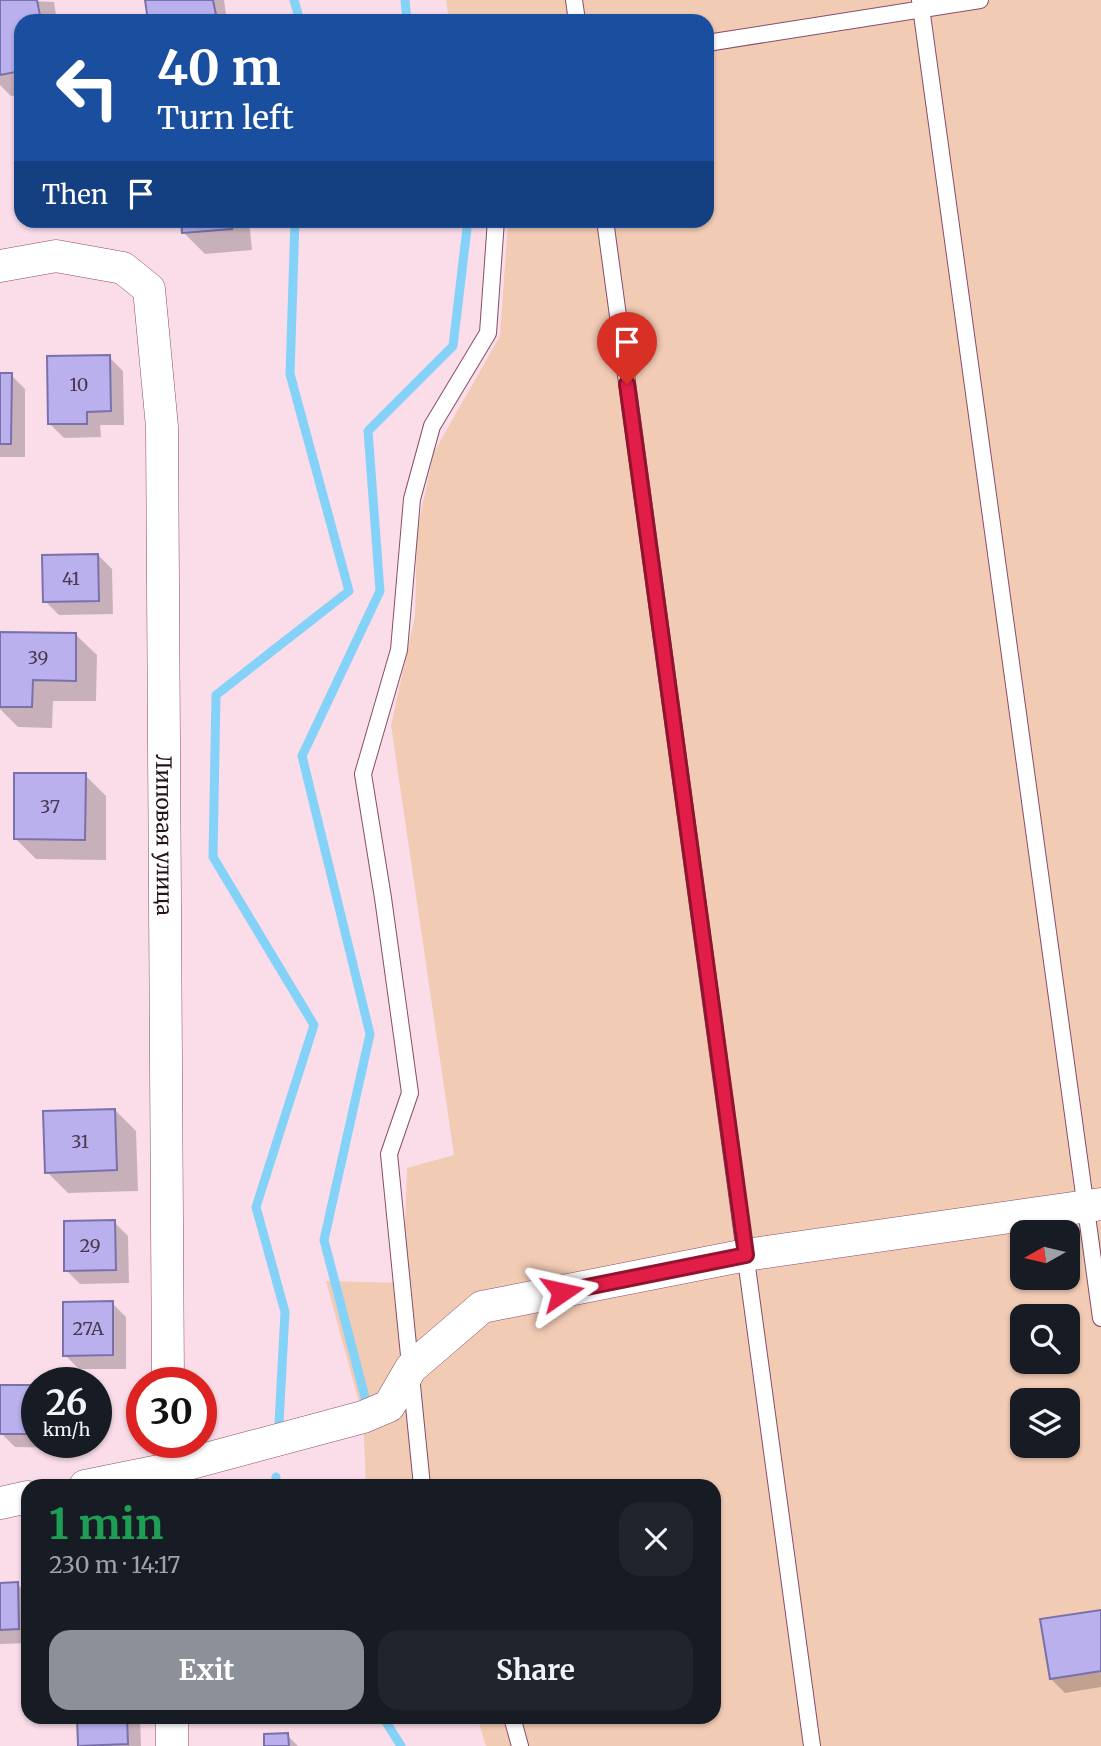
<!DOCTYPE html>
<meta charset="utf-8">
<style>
body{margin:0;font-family:Merriweather,serif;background:#20242c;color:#f1f3f6;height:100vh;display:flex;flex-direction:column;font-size:26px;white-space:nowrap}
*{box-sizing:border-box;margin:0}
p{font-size:23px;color:#9ea1a6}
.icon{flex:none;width:38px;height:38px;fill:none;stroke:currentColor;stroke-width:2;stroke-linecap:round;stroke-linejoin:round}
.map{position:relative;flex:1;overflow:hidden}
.sheet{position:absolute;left:21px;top:1479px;width:700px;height:245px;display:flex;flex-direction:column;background:#171b24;border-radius:21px;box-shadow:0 2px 5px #0004}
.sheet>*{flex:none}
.banner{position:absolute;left:14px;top:14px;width:700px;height:214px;border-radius:21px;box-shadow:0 2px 5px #0004;background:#1a4fa0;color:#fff;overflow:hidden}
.needle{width:46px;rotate:262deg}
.buttons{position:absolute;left:1010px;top:1220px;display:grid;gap:14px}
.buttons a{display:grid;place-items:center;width:70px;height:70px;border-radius:14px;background:#171b24;box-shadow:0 2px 5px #0004;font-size:35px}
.speed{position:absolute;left:21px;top:1367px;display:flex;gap:14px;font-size:35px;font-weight:700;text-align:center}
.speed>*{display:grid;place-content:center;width:91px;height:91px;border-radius:50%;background:#171b24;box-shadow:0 2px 5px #0004;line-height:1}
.speed small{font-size:18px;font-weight:400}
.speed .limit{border:10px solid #d22;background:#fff;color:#111}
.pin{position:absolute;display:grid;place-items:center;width:60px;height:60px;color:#fff;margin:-72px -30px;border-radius:50% 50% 50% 0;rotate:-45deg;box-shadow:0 0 7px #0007}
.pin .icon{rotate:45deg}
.me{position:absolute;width:77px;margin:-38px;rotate:79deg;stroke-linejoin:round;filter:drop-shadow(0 0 5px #0008)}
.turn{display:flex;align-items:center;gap:24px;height:147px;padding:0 28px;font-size:32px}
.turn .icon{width:91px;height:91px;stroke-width:2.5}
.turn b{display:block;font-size:49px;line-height:60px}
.then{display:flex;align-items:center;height:66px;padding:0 28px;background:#0003;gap:14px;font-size:26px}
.round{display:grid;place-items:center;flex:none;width:74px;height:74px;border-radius:21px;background:#20242c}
.overview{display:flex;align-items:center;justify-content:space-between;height:119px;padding:0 28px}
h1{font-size:42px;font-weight:700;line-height:52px;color:#1e9e55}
.primary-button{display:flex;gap:14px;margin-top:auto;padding:14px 28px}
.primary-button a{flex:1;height:80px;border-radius:21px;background:#8c9099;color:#fff;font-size:28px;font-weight:700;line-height:80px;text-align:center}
.primary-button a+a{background:#20242c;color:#f1f3f6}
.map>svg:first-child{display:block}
.green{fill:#f2cbb5;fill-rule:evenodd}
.shadow{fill:#0003}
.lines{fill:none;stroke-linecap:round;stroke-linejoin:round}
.stream{stroke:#85d2f8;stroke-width:9}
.building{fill:#b9b0ed;stroke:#7a71aa;stroke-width:2}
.lane-casing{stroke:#884d69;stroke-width:18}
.street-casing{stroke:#884d69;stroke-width:33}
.lane{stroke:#fff;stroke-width:16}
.street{stroke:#fff;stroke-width:32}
.route-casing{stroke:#92132f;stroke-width:18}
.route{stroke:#e11d48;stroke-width:12}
.labels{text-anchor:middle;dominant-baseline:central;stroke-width:7;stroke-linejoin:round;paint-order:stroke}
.number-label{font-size:18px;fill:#4c3850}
.street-label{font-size:21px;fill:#28101c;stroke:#fadde9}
</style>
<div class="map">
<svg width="1101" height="1746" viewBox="0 0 1101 1746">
<rect width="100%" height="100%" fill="#fadde9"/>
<!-- green -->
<path class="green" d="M446,0h655v1746h-615l-9,-29h237v-231h-348l-3,-69 -37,-136 77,2 4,-115 47,-13 -63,-430 24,-109 2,-86 17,-78 66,-116 8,-115 199,-1v-199h-258zM1022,1232h46v46h-46zM1022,1316h46v46h-46zM1022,1400h46v46h-46z"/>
<!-- shadow -->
<g class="shadow">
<path d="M0,0l54,2 3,19h-36v74l-10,1 -11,-11z"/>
<path d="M147,0h77l3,21h-77z"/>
<path d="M183,220h66l3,30 -47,4 -21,-21z"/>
<path d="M109,357l14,14 1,54h-24l1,12 -37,1 -14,-14z"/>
<path d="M0,375h11l14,14v68h-25z"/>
<path d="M98,555l14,14 1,45 -54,1 -14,-14z"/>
<path d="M0,633l76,2 21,20 -1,46h-43l-1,27 -34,-1 -18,-18z"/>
<path d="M85,775l21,21v64l-70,-1 -21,-21z"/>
<path d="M115,1110l21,21 2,60 -70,2 -21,-21z"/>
<path d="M114,1222l14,14 1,47 -49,1 -14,-14z"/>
<path d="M112,1303l14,14v52h-47l-14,-14z"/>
<path d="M37,1387v55h36v6l-58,-1 -14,-14z"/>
<path d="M0,1584h17l11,11v48l-28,1z"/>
<path d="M1101,1612v75l-36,6 -14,-14z"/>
<path d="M79,1717h61l1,29h-60z"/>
<path d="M287,1735l11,11h-32z"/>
</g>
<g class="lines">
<!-- stream -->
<g class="stream">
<path d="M294,0l6,21"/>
<path d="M405,0l2,21"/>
<path d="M367,1405l-43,-165 46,-206 -68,-278 78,-165 -12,-160 85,-85 15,-126"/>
<path d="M279,1423l6,-111 -29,-105 58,-182 -101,-168 3,-162 133,-104 -59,-217 5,-154"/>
<path d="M275,1486l1,-9"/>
<path d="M383,1717l18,29"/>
</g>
</g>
<!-- building -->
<g class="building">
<path d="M0,0h37l4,21h-20v50l-21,4z"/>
<path d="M145,0h68l3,15 -40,6h-28z"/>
<path d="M181,220h50l1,9 -50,4z"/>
<path d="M110,355l1,56 -24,1v12h-39l-1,-68z"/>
<path d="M0,373h12l-1,71h-11z"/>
<path d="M98,554l1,47 -56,1 -1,-47z"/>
<path d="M0,632l76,1v48l-43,-1 -1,27h-32z"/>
<path d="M14,773h72l-1,67 -71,-1z"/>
<path d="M115,1109l2,61 -72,3 -2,-62z"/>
<path d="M115,1220l1,50 -52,1v-50z"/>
<path d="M113,1301v54l-50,1v-54z"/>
<rect x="0" y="1385" width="37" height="49"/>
<path d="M18,1582l1,47 -19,1v-47z"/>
<path d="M1101,1610v61l-51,8 -10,-60z"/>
<path d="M77,1717h50l1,27 -50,2z"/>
<path d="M288,1733l1,13h-25v-12z"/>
</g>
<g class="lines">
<!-- lane casing -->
<g class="lane-casing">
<g id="lane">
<path d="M574,0l3,21"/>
<path d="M920,0l181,1318"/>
<path d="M707,43l273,-43"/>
<path d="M605,220l207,1526"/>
<path d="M422,1486l-33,-332 21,-61 -27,-195 -20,-124 36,-124 13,-151 20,-73 56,-93 8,-113"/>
<path d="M512,1717l8,29"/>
</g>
</g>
<!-- street casing -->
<g class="street-casing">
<g id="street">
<path id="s1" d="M0,266l56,-10 67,12 26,21 13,138 6,955"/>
<path d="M85,1486l84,-17 194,-52 26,-11 22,-38 71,-61 264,-52 355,-51"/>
<path d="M0,1503l28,-6"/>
<path d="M172,1717v29"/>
</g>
</g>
<!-- lane -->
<use href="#lane" class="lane"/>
<!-- street -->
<use href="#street" class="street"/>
</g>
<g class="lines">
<!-- route casing -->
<g class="route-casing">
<path id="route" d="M562,1292l184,-37 -119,-871"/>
</g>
<!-- route -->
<use href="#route" class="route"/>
</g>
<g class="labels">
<!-- number labels -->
<g class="number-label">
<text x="79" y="384">10</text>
<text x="71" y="578">41</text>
<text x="38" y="657">39</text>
<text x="50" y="806">37</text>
<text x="80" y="1141">31</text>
<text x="90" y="1245">29</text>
<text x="88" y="1328">27А</text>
</g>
<!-- street labels -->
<g class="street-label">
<text stroke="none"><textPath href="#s1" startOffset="705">Липовая улица</textPath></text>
</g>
</g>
</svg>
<div class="buttons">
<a><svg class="needle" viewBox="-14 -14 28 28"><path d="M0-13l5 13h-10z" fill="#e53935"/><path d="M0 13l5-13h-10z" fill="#9ea1a6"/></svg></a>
<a><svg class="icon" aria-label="search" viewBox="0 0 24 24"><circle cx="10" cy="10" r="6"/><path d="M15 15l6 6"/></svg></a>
<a><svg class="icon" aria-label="layers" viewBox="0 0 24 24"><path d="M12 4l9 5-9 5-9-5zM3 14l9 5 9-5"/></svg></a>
</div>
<div class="speed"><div>26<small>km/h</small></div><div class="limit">30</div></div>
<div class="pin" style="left:627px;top:384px;background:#d93025"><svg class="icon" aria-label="arrive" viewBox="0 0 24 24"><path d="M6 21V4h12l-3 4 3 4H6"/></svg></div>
<svg class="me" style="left:562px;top:1292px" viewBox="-20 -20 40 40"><path d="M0-17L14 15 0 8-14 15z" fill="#e11d48" stroke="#fff" stroke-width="4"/></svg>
<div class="banner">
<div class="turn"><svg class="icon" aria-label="left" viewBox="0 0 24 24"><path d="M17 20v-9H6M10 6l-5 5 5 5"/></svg><div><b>40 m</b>Turn left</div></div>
<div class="then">Then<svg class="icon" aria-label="arrive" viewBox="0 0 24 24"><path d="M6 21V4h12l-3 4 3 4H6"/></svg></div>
</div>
<section class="sheet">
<div class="overview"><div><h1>1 min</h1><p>230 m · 14:17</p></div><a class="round"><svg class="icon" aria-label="close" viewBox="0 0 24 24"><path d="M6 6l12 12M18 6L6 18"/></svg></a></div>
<div class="primary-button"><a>Exit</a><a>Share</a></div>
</section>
</div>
